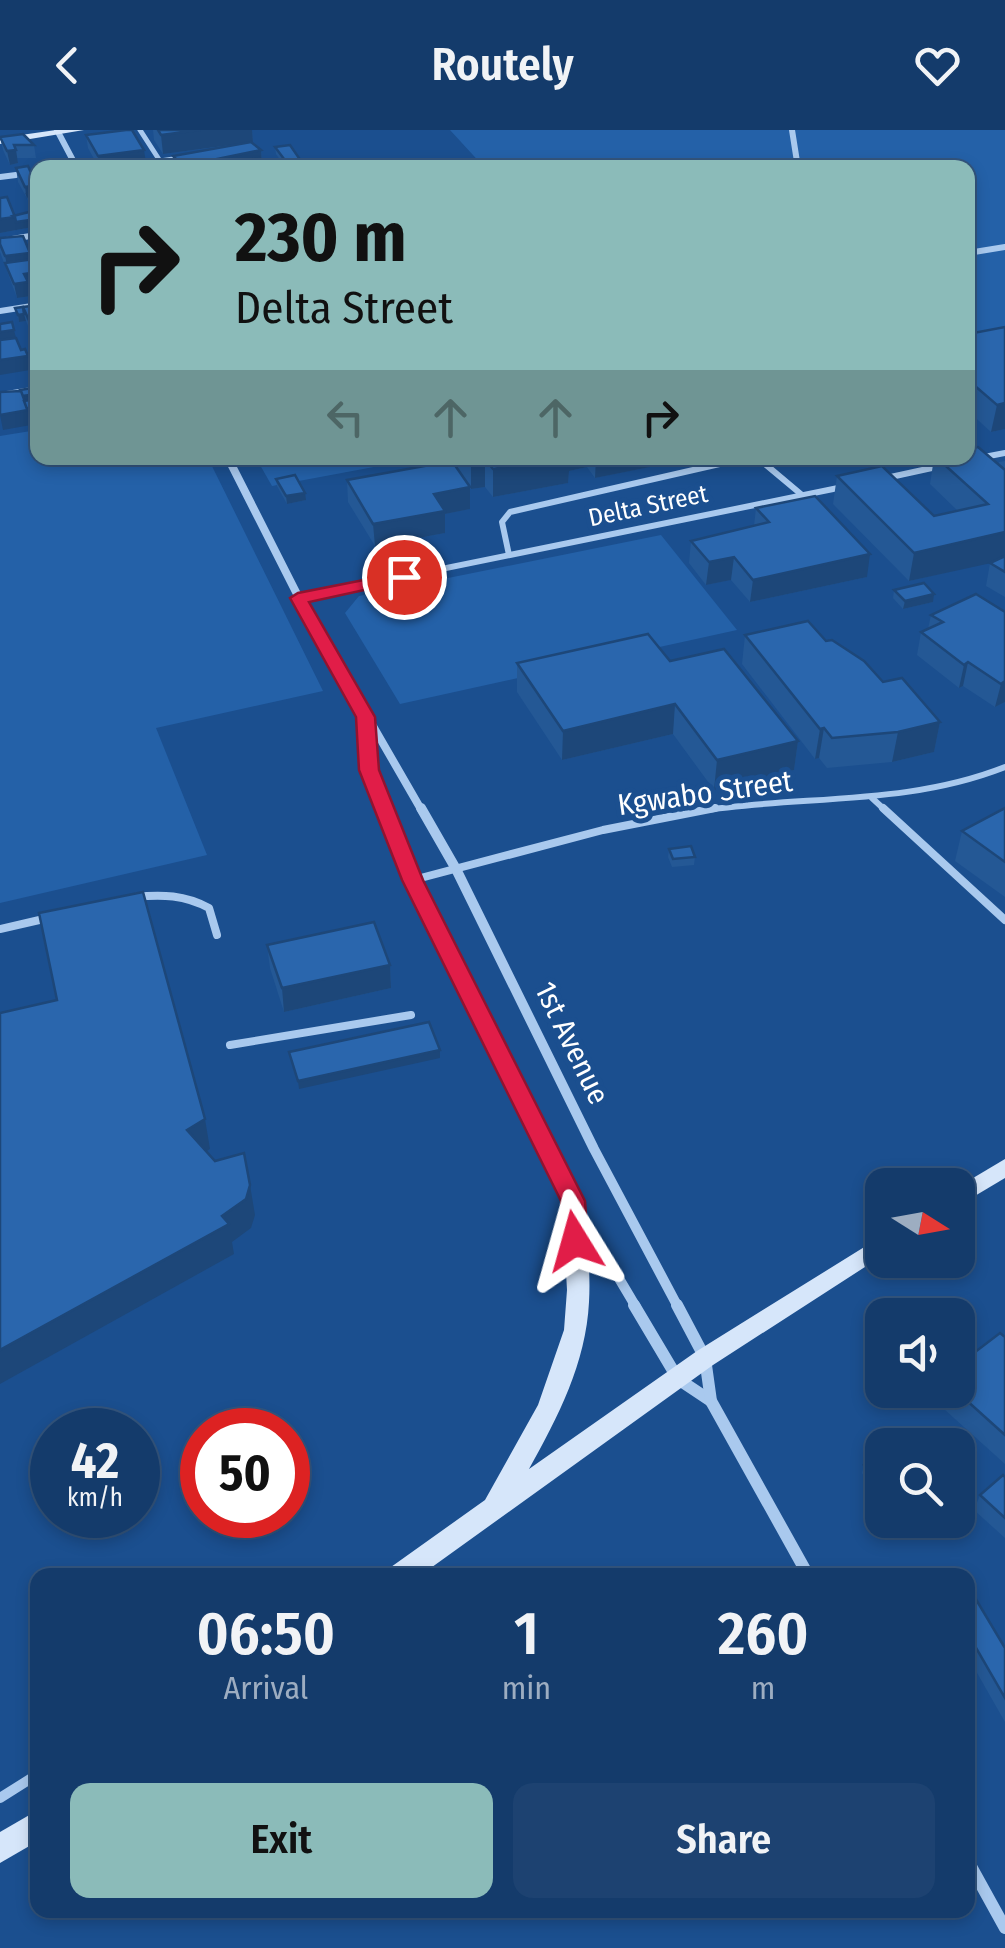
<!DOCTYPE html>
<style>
body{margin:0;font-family:"Fira Sans Condensed",sans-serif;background:#1d4271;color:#f1f3f6;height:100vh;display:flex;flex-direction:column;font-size:38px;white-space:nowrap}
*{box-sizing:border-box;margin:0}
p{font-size:32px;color:#9dadc1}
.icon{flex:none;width:55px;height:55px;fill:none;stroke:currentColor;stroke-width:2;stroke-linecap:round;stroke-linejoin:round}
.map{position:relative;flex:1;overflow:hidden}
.drawer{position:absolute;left:30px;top:1438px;width:945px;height:350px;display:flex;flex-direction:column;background:#143b6b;border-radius:20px;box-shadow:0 5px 15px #0003,0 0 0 2px #33557e}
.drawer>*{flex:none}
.guide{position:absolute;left:30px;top:30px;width:945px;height:305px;border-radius:20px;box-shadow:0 5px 15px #0003,0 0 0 2px #33557e;background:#8bbbb9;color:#111;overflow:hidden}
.needle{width:65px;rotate:101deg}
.fabs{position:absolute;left:865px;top:1038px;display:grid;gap:20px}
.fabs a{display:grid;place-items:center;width:110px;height:110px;border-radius:20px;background:#143b6b;box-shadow:0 5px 15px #0003,0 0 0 2px #33557e;font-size:50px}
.speed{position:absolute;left:30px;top:1278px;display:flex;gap:20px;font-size:50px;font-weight:700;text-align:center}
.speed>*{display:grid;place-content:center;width:130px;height:130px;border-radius:50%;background:#143b6b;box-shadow:0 5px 15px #0003,0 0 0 2px #33557e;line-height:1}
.speed small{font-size:25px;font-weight:400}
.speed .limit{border:15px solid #d22;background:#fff;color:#111}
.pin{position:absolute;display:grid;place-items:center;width:85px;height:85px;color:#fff;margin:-42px;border:5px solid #fff;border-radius:50%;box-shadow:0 2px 10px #0007}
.me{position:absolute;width:110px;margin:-55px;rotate:352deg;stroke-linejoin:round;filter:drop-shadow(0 0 8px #0008)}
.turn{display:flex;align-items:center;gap:35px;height:210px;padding:0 40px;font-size:45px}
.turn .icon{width:130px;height:130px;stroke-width:2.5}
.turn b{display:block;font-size:70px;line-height:85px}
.lanes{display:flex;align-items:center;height:95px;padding:0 40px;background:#0003;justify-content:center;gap:50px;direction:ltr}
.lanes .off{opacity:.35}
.eta{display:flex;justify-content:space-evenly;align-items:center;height:170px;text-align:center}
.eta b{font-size:60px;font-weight:600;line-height:70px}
.cta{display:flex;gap:20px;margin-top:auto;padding:20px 40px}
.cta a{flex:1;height:115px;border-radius:20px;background:#8bbbb9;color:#111;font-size:40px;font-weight:600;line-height:115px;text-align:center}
.cta a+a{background:#1d4271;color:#f1f3f6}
header{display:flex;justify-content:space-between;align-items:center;height:130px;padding:0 40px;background:#143b6b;font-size:45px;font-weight:600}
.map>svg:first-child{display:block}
.green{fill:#2461a8}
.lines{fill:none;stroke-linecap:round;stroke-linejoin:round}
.lane-far3{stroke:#a9c9ee;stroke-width:5}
.lane-far2{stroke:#a9c9ee;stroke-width:6}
.lane-far1{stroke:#a9c9ee;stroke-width:8}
.lane{stroke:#a9c9ee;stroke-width:10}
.street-far3{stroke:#a9c9ee;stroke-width:6}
.street-far2{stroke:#a9c9ee;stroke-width:8}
.street-far1{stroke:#a9c9ee;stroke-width:10}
.street{stroke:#a9c9ee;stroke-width:12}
.secondary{fill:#d6e6fa;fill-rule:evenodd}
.wall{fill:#245895}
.shaded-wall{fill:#1d4779}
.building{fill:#2a66ad;stroke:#1d4779;stroke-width:2.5}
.route{fill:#e11d48;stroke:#92132f;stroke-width:2.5}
.labels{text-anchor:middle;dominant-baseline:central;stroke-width:10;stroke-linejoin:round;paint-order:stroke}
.far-street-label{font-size:25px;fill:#fff;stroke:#1b4f8f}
.street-label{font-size:30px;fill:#fff;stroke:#1b4f8f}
</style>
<header><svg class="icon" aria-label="back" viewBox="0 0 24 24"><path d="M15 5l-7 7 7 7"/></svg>Routely<svg class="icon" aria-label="heart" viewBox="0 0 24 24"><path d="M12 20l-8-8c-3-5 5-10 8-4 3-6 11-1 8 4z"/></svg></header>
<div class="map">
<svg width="1005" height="1818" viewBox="0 0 1005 1818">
<rect width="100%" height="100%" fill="#1b4f8f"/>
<!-- green -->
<g class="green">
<path d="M450,0h555v218l-37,7v-187l-484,-1z"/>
<path d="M37,300l1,28h170l115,233 -167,37 51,127 -207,48v-467z"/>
<path d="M256,328h166l-150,28z"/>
<path d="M661,405l76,95 -337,74 -55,-91 14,-17z"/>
</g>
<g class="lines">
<!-- lane-far3 -->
<g class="lane-far3">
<path d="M140,0l20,31 -3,7"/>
<path d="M160,31l20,-3"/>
</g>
<!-- lane-far2 -->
<g class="lane-far2">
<path d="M979,328l26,-5"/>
<path d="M886,348l55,-12"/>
<path d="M509,425l-7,-33 8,-10 227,-52 22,-1 43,36"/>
<path d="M299,468l544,-111"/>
<path d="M872,668l14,13"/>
<path d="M699,681c104,-16 207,-5 306,-44"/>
</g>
<!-- lane-far1 -->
<g class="lane-far1">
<path d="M883,678l122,112"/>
<path d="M413,750l190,-50 112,-22"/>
<path d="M135,767c27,-3 50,-2 74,11l8,27"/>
<path d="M0,799l48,-11"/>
<path d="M230,915l181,-30"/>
</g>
<!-- lane -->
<path class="lane" d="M0,1668l38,-24"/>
<!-- street-far3 -->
<g class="street-far3">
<path d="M57,0l20,38"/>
<path d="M792,0l6,38"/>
<path d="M0,47l16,-2"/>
<path d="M0,111l36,-6"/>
<path d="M968,123l37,-6"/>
<path d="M0,181l38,-6"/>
<path d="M0,265l38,-6"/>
</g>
<!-- street-far2 -->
<g class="street-far2">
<path d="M228,328l71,140 123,213"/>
<path d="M366,589l3,51 16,41"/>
</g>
<!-- street-far1 -->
<g class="street-far1">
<path d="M384,678l29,72 160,321 63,106"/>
<path d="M421,678l35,61 138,280 84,158"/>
</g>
<!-- street -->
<g class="street">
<path d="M634,1175l44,74 33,22"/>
<path d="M677,1175l28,53 6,43 97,174"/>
<path d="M968,1731l37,67"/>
</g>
<!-- secondary -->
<g class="secondary">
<path d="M56,0h28l-84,14v-6z"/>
<path d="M1005,1029v19l-47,28v-19z"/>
<path d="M573,1063l8,2 3,6c2,33 7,68 5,101 -3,61 -31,115 -60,167l168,-118 185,-115v20l-169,109 -292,210h-34l4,-8 94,-67 53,-95 26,-75 3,-40 -5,-89 3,-6z"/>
<path d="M38,1680v31l-38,22v-31z"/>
</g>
</g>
<!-- wall -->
<g class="wall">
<path d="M153,0h99l1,12h-1l9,8 1,10 7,8h-94l-2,-12 68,-12 -78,10 -9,-14z"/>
<path d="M86,5l60,28 -35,5h-12l-11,-20z"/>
<path d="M0,7l34,8 2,13h-19l1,5 -8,2 -7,-15z"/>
<path d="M275,17l26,14 1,6 -16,1 -10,-14z"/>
<path d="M16,38l15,5 7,53 -38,7v-35l15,18 16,-5 -3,-11 -10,-18z"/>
<path d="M0,108l30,15 1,6 -2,29 2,8 -14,2 -17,-46z"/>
<path d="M38,175v36h-4l-8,-20 -7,1 -4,-14z"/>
<path d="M1005,197v102l-14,3 -23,-21v-77z"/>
<path d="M449,328h216v6l-70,14 -8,-11 -18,4 -1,12 -75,14 -8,-10 -14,2 -1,-2v22l-25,5v19l-70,13 -27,-44 -1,-22 105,-19z"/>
<path d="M934,328h34l30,7 1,-3 6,-1v136l-19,-11 4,-23 2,-1 -83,19 -76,-77 4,-28 97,40 24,-5 -28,-27z"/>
<path d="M276,349l30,21 -19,4 -10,-18z"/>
<path d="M756,378l111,69 -117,25 -19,-22 -25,5 -17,-22 2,-22 63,-15z"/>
<path d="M894,460l39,12 -30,7 -10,-11z"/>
<path d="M1005,482v90l-10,5 -32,-21 -4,2 -42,-33 4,-23 7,-3 3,-14z"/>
<path d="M745,505l81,6 114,81 -6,30 -42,10 -65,6 -8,-10 -4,1 -73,-95z"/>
<path d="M670,531l128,80 -4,29 -80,20 -41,-56 -111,26 -45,-68v-29z"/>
<path d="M1005,678v89l-50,-36 7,-30z"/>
<path d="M669,719l26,8 -1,8 -22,2 -4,-10z"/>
<path d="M267,815l123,20 1,23 -107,24 -14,-44z"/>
<path d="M1005,1207v127l-71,-64 4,-10h20z"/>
<path d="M882,1328v47l-20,-32 2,-8z"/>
<path d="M1005,1347v61l-31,-28 6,-15z"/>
<path d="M968,1456l37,62v74l-37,-65z"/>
</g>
<!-- shaded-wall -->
<g class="shaded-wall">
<path d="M190,0h62l1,12 -90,12 -2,-19z"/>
<path d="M16,20l2,13 -8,2 -3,-14z"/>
<path d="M144,20l2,13 -47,5 -1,-12z"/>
<path d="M261,20l1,14 -20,4h-59v-2z"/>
<path d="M301,31l1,6 -15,1v-5z"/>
<path d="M38,55v14l-11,-5v6l-2,-13z"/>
<path d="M38,82v14l-38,7v-14l15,-2 22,2 -1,-6z"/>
<path d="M30,123l2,14 -24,3 -3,-14z"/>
<path d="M38,142v14l-9,2 2,8 -14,2 -3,-14 10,-10z"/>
<path d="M24,184l2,7 -7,1 -1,-7z"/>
<path d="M38,196v15h-4l-2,-14z"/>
<path d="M14,200l2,8 -16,2v-8z"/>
<path d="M28,226l2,14 -30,5v-15z"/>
<path d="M38,264v8l-14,2 -2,-8z"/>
<path d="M1005,273v26l-14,3 6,-27z"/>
<path d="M38,277v8l-9,1 2,9 -28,5 -3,-15z"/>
<path d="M555,328h32v9l-18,4 -1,12 -75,14v-28z"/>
<path d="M596,328h69v6l-70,14z"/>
<path d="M485,329v28l-14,2v-28z"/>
<path d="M470,357v22l-25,5v19l-70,13 -2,-22 61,-30z"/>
<path d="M305,363l1,7 -19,4 -1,-8z"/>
<path d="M1005,402v28l-96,21 5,-28z"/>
<path d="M870,424l-3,23 -117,25 3,-22z"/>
<path d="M734,427l-3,23 -25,5 3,-23z"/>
<path d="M934,464l-1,8 -30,7 2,-8z"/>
<path d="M968,532l-5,24 -4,2 5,-23z"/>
<path d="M1005,551v21l-10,5 6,-23z"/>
<path d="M675,574l-2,30 -111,26 1,-29z"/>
<path d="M940,592l-6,30 -42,10 6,-30z"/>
<path d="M824,598l-5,30 -4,1 5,-30z"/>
<path d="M798,611l-4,29 -80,20 3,-30z"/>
<path d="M390,835l1,23 -107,24 -2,-24z"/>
<path d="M440,920v8l-141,31 -1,-8z"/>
<path d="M205,989l5,30 -17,11 -6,-30z"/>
<path d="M250,1055l5,30 -4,13 -19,14 2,12 -234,130v-34l222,-134z"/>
</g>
<!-- building -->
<g class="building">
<path d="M126,0h6l12,20 -46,6 -12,-21z"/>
<path d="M158,0h42l-39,5z"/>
<path d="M23,4l11,11h-20l2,5 -9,1 -7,-14z"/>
<path d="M251,12l10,8 -78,16 -10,-10z"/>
<path d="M290,15l11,16 -14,2 -12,-16z"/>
<path d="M259,28l10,9 -59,1z"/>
<path d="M399,30l4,8h-43l-1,-4z"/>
<path d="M470,31l6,5 -12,2 -28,-2z"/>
<path d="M28,36l3,7 7,-1v13l-13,2 -9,-19z"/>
<path d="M38,62v20l-2,1 -9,-19z"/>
<path d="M7,67l8,20 -15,2v-21z"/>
<path d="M33,81l4,8 -21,3 -1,-5 -2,-1z"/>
<path d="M23,106l7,17 -25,3 -5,-12v-6z"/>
<path d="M34,129l4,13 -14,2 4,8 -14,2 -9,-21z"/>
<path d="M38,175v21l-6,1 -9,-20z"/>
<path d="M23,177l1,7 -6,1 -3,-7z"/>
<path d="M12,192l2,8 -14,2v-8z"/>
<path d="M1005,197v76l-8,2 -29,-25v-46z"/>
<path d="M16,208l5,12 4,-1 3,7 -28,4v-20z"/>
<path d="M38,257v7l-16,2 -2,-6z"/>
<path d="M21,261l7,19 -28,5v-23z"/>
<path d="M36,269l2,8 -11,2 -3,-8z"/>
<path d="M978,317l27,23v62l-91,21 -77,-77 45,-10 52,50 54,-12 -51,-46h31v-9z"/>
<path d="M468,328h87l-62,11 -8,-10 -14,2z"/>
<path d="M452,331l18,26 -36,7 11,17 -72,13 -26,-44z"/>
<path d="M295,345l10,18 -19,3 -10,-17z"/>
<path d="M815,366l55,58 -117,26 -19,-23 -25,5 -18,-21 78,-19 -13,-14z"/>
<path d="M1005,426v16l-15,-9z"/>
<path d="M924,453l10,11 -29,7 -11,-11z"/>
<path d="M976,464l29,18v69l-4,3 -33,-22 -4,3 -43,-33 22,-10 -12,-7z"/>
<path d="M808,491l18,20 6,-1 32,21 19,21 19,-4 38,44 -42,10 -66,6 -8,-10 -4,1 -75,-94z"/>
<path d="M648,504l22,27 54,-12 74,92 -81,19 -42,-56 -112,27 -46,-68z"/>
<path d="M1005,678v54l-43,-31z"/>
<path d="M691,716l4,11 -22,2 -4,-10z"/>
<path d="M143,762l62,227 -18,11 28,31 29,-8 6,32 -4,14 -24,17 7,8 -229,126v-337l57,-13 -18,-87z"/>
<path d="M374,792l16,43 -108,23 -15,-43z"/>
<path d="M429,892l11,28 -142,31 -9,-29z"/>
<path d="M1000,1203l5,4v98l-50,-45h3v-25z"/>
<path d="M882,1328v36l-18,-29z"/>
<path d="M1003,1345l2,2v41l-25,-23z"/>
<path d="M968,1456l37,62v50l-37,-64z"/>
</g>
<!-- route -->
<path class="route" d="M404,442l6,1v7l-101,22 66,115 4,53 44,110 162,321 3,40 -4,7h-18l-5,-47 -159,-321 -43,-110 -3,-53 -66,-119 8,-5z"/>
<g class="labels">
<!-- far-street labels -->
<g class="far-street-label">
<text transform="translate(648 376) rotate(-12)">Delta Street</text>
</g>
<!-- street labels -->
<g class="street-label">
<text transform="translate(705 663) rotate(-8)">Kgwabo Street</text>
<text transform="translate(572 913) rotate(64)">1st Avenue</text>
</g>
</g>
</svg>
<div class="fabs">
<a><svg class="needle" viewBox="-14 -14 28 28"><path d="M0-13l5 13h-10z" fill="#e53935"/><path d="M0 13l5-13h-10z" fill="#9dadc1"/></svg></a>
<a><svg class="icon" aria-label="sound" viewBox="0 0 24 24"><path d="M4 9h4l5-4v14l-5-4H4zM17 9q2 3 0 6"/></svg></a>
<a><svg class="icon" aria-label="search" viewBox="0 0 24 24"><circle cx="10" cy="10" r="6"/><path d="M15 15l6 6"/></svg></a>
</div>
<div class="speed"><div>42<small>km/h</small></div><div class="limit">50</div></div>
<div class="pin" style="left:404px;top:447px;background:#d93025"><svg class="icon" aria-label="arrive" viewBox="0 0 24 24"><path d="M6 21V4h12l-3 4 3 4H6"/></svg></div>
<svg class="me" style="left:575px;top:1111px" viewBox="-20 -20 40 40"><path d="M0-17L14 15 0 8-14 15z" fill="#e11d48" stroke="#fff" stroke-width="4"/></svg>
<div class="guide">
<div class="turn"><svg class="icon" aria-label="right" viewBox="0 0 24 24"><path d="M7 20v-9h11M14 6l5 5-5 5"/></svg><div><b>230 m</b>Delta Street</div></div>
<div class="lanes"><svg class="icon off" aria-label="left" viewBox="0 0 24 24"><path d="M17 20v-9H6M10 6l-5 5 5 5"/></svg><svg class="icon off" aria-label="ahead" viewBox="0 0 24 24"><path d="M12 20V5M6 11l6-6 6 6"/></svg><svg class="icon off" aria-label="ahead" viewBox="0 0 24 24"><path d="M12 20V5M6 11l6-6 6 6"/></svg><svg class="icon" aria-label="right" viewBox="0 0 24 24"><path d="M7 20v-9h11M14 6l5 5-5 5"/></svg></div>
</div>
<section class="drawer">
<div class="eta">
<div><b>06:50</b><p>Arrival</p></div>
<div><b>1</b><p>min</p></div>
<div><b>260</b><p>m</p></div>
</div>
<div class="cta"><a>Exit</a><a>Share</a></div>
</section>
</div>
